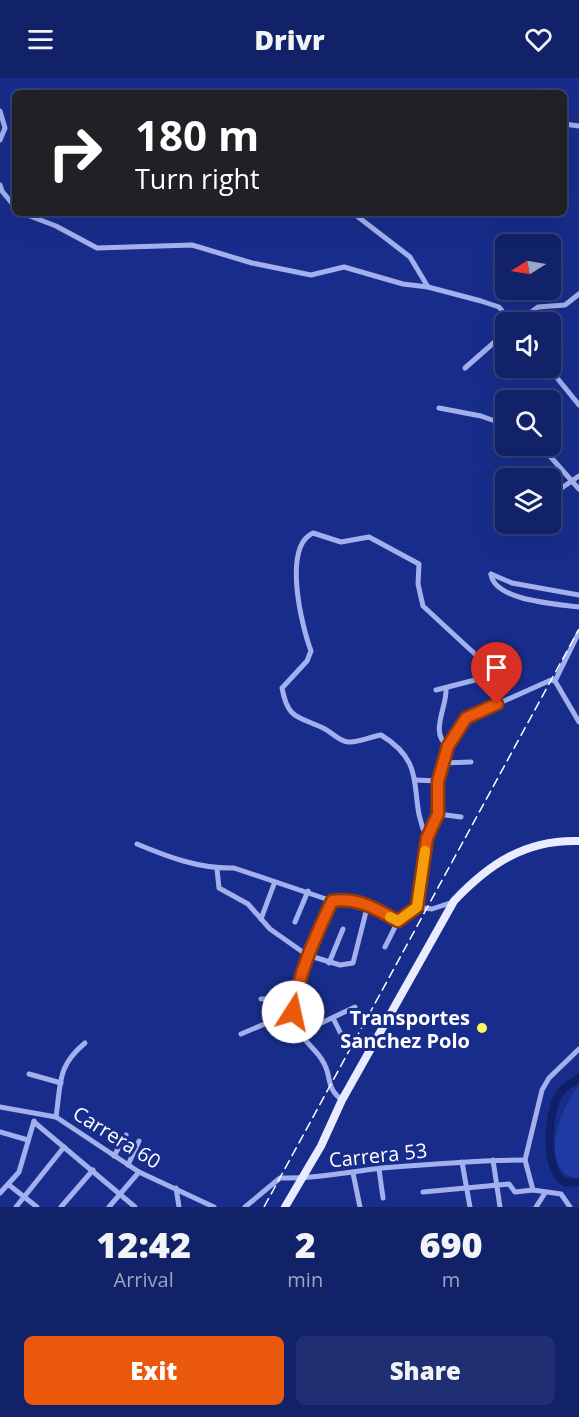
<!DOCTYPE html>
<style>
body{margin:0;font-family:"Open Sans",sans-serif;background:#1f2f71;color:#f1f3f6;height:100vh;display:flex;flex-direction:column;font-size:22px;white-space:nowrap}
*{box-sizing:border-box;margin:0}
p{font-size:20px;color:#9ca4c0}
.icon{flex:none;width:33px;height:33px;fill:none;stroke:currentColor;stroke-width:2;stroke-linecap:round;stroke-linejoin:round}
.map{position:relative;height:1129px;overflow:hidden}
.sheet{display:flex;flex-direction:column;background:#122268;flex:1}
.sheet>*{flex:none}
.banner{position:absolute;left:12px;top:12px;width:555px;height:126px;border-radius:9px;box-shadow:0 6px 24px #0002,0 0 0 2px #313f7c;background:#202124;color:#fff;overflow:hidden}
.needle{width:39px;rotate:259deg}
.controls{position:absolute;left:495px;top:156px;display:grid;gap:12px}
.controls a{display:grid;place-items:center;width:66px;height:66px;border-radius:9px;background:#122268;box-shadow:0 6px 24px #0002,0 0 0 2px #313f7c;font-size:30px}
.pin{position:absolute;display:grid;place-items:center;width:51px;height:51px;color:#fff;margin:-62px -26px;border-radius:50% 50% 50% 0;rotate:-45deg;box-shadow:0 0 6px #0007}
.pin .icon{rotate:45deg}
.me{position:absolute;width:66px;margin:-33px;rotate:10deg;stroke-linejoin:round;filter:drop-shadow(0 0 4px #0008)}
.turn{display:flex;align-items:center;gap:21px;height:126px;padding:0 24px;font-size:27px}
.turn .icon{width:78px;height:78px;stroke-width:2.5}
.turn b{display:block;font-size:42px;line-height:51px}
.eta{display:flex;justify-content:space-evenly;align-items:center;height:102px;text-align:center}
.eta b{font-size:36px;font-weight:800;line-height:42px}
.primary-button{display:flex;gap:12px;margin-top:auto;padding:12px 24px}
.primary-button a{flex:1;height:69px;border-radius:9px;background:#ea580c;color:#fff;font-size:24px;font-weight:800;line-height:69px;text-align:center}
.primary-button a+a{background:#1f2f71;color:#f1f3f6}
header{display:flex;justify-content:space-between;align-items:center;height:78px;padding:0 24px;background:#122268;font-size:27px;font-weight:800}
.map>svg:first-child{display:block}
.green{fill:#203aa4}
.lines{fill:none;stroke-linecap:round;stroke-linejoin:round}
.river{stroke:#0f1f68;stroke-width:8}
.minor{stroke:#a2b1ee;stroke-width:5}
.primary{stroke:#e9ecff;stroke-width:8}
.rail{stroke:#fff;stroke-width:1.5;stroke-dasharray:10 4.5;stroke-linecap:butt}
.route-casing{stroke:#983908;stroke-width:15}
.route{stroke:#ea580c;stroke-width:10}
.slow{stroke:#f59e0b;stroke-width:10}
.poi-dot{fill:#fff95f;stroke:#182d8b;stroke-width:2}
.labels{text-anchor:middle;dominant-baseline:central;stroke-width:6;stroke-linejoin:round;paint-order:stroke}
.poi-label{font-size:20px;font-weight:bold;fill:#fff;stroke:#182d8b;text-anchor:end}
.street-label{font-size:20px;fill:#fff;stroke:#182d8b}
</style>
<header><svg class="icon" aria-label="menu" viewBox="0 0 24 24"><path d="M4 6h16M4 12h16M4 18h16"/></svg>Drivr<svg class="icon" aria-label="heart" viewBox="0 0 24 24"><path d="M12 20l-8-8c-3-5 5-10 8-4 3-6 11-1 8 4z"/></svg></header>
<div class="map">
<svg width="579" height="1129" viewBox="0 0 579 1129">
<rect width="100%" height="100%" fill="#182d8b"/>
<!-- green -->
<path class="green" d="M579,1008v93c-43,-6 -19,-72 0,-93z"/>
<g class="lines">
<!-- river -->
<path class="river" d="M579,1000c-8,5 -17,10 -21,18 -11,20 -14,75 8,87l13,-1"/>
<!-- minor -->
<g class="minor">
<path d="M0,33l5,17 -5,12"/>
<path d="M564,46l15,2"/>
<path d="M0,107l2,6 13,16"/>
<path d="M22,135l34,13 41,22 95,-3 60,18 59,12 33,-8 59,17 25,3 53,14 18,6 12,15"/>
<path d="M353,135l57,44 18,30"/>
<path d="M518,244l20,-15 27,-2 14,-11"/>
<path d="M465,290l41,-36"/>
<path d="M549,290l30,37"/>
<path d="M439,330l42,8 25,9"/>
<path d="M541,368l38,43"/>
<path d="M553,416l26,-18"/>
<path d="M491,496c3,27 67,30 88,33"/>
<path d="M491,496l21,9 67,12"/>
<path d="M579,554l-24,49 24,41"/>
<path d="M446,611c1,19 -17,44 2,57"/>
<path d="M443,685l28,-1"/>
<path d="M415,702l23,1"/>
<path d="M438,736l23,3"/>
<path d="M427,760c-21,-42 4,-73 -46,-103 -12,2 -22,8 -33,7 -10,-1 -16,-10 -25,-14 -25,-12 -35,-8 -41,-40l25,-27 4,-10c-9,-24 -29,-104 2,-118l28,9 28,-5 50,27 -1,20 5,22 66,61 -14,13 -39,10"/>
<path d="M137,766c31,13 63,25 97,24l98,33c26,-4 44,7 66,20l19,-14 15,2 21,-7"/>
<path d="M217,791l2,19 29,16 22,25 37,26 33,10 13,-2 15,-59"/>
<path d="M332,823c-18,38 -54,93 -30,134 5,9 15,16 20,25 11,16 2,26 20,40"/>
<path d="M417,829l10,-69 11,-24v-33l10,-35 18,-28 85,-38 4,1"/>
<path d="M261,841l13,-35"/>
<path d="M295,844l13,-31"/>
<path d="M385,869l13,-26"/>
<path d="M329,885l14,-34"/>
<path d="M261,921l34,-1"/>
<path d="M313,932l4,15"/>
<path d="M333,940l9,18"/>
<path d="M241,956l52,-22"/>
<path d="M302,957l15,-10 38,-18"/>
<path d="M29,996l32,9"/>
<path d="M0,1029l56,10 83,55 75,35"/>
<path d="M56,1039c5,-34 1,-51 29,-74"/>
<path d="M34,1044l101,85"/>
<path d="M0,1054l28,8"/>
<path d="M114,1078l12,-21"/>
<path d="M493,1082l7,47"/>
<path d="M462,1084l8,45"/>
<path d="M128,1087l11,-24"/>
<path d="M379,1091l4,29"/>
<path d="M353,1095l7,34"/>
<path d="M9,1107l28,22"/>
<path d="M176,1110l3,19"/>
<path d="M423,1114l86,-8 6,8 18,-2"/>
<path d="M0,1115l19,-21 15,-51"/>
<path d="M16,1129l48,-60"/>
<path d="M61,1129l32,-37"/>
<path d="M109,1129l30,-35"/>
<path d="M245,1129l35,-29c35,1 67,-6 102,-10 48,-4 95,-8 143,-8"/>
<path d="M536,1129l9,-14"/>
<path d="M570,1129l-9,-13 -28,-4 -8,-30 17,-70 7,-12 30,-29"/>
</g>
<!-- primary -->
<path class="primary" d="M285,1129l36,-61 21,-46 112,-199c35,-37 72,-62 125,-60"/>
<!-- rail -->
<path class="rail" d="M264,1129l315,-578"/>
</g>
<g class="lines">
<!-- route casing -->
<g class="route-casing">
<path id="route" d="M293,934c6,-41 22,-74 39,-111 26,-4 44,8 66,20l19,-14 10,-69 11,-24v-33l10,-35 18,-28 31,-14"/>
</g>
<!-- route -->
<use href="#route" class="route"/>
<!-- slow -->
<path class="slow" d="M390,839l8,4 19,-14 8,-56"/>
</g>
<!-- markers -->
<circle class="poi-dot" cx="482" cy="950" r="6"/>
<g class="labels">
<!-- poi labels -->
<g class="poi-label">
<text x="470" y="939">Transportes<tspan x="470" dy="23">Sanchez Polo</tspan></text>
</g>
<!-- street labels -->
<g class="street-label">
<text transform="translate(117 1059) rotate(32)">Carrera 60</text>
<text transform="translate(378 1077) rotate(-6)">Carrera 53</text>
</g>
</g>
</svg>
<div class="controls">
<a><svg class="needle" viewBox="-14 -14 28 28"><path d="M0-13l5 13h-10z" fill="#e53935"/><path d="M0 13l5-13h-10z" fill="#9ca4c0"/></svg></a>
<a><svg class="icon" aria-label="sound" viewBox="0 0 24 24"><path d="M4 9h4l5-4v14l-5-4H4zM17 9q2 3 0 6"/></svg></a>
<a><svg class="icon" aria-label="search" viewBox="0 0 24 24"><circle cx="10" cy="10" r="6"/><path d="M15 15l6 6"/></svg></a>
<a><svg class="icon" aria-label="layers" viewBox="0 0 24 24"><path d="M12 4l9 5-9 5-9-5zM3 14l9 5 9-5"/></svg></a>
</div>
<div class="pin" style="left:497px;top:626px;background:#d93025"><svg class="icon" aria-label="arrive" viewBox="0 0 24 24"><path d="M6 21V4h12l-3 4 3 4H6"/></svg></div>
<svg class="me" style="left:293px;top:934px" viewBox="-20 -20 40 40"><circle r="19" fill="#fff"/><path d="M0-13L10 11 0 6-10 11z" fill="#ea580c"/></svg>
<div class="banner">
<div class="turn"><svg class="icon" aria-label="right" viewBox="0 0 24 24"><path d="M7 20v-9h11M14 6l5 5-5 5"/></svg><div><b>180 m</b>Turn right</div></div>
</div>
</div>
<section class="sheet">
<div class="eta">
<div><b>12:42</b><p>Arrival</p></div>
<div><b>2</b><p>min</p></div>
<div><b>690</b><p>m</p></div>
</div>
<div class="primary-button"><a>Exit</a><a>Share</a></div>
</section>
